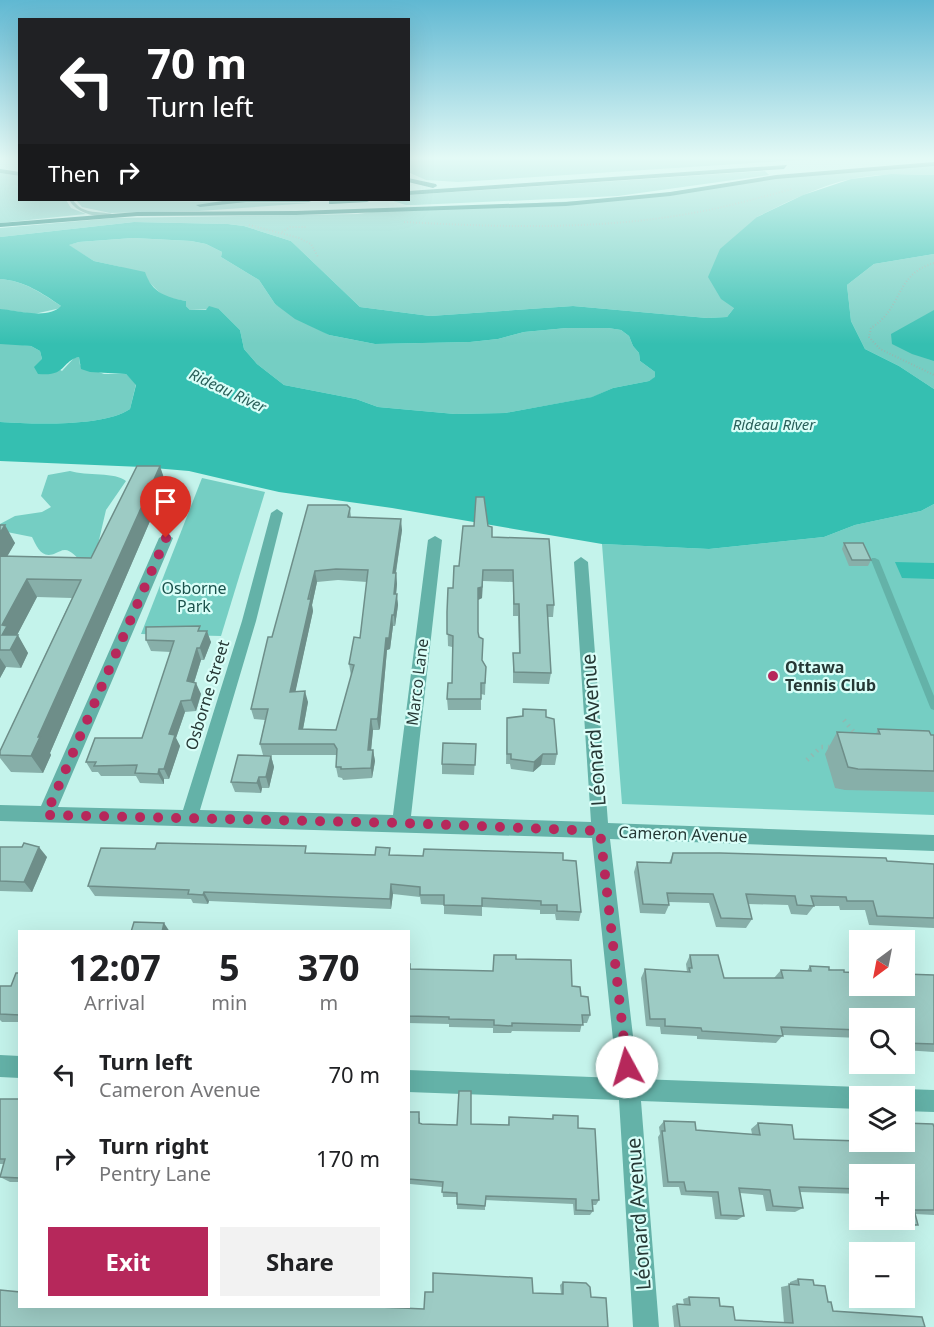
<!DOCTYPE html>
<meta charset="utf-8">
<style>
body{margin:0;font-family:"Noto Sans",sans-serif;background:#f2f2f2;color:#202124;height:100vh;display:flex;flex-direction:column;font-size:22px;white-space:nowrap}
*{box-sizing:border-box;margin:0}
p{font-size:20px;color:#757577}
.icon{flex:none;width:33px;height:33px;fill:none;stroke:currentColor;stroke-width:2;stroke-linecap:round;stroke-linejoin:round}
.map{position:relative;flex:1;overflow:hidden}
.panel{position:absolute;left:18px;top:930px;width:392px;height:378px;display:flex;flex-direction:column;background:#fff;border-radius:0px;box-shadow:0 6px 24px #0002}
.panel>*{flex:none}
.top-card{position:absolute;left:18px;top:18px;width:392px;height:183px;border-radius:0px;box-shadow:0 6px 24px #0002;background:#202124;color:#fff;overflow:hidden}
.needle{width:39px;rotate:212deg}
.buttons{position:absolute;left:849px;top:930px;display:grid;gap:12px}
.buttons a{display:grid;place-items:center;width:66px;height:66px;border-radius:0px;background:#fff;box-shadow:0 6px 24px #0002;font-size:30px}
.pin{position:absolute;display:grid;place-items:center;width:51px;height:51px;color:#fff;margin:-62px -26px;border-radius:50% 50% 50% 0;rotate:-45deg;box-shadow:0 0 6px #0007}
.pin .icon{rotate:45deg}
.me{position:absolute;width:66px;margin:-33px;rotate:354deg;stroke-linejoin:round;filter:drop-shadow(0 0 4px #0008)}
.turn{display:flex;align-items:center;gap:21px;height:126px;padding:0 30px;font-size:27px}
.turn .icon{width:78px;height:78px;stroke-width:2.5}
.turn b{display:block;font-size:42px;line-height:51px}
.then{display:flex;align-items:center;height:57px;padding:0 30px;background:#0003;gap:12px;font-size:22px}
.eta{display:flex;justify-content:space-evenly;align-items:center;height:102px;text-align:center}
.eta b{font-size:36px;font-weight:700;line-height:42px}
.cta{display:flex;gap:12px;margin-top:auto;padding:12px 30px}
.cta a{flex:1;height:69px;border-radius:0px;background:#b6285b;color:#fff;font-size:24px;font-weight:700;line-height:69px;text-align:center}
.cta a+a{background:#f2f2f2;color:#202124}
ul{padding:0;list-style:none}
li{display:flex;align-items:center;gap:18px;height:84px;padding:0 30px}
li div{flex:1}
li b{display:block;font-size:22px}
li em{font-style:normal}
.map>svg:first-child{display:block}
.green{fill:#75cec3}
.water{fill:#35bfb1;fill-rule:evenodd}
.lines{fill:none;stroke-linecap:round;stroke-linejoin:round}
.path-far1{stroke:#92b8b1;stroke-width:2;stroke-dasharray:1 2;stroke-linecap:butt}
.path{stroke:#92b8b1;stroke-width:4.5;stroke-dasharray:1.5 5;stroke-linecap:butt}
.lane{fill:#64b2a8;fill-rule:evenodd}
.street{fill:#64b2a8;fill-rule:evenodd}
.primary{fill:#07796f;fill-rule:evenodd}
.wall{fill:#87afa9;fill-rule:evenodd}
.shaded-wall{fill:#6e8e89}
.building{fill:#9dcbc4;stroke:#6e8e89;stroke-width:1.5;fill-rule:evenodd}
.route{stroke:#b6285b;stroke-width:10;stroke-dasharray:0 18}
.poi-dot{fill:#b6285b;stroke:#d9fef8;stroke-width:2}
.labels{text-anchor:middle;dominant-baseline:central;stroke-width:4.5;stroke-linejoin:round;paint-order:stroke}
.far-water-label{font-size:15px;font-style:italic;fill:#295f59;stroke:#d9fef8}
.park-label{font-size:16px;fill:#1b524c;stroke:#d9fef8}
.poi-label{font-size:16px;font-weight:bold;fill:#263835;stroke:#d9fef8;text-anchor:start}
.street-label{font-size:16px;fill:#263835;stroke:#d9fef8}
.near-street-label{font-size:20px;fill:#263835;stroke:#d9fef8}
</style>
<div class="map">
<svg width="934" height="1327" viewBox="0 0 934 1327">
<rect width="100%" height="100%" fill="#c4f3eb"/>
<!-- green -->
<g class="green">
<path d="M831,158l-373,24 -32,-2 -18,-8v-14z"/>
<path d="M934,165v10c-28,-1 -55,-2 -83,4 -32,7 -64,23 -94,38l-23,91 -7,9 -20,1 -134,-12 -143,10 -70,-9 -69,-66 -47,-15 -16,-2 -94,-2 -134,15v-9l114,-10 244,-4 28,-4 237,-11 153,-22z"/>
<path d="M765,171l4,4 -151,21 -203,9h-9l-16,-5h18v-5z"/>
<path d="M0,173l19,3 1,24h46l5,8 15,6 -86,9z"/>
<path d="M76,200l234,3 -111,8 -89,2 -28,-6z"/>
<path d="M133,238l58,3 15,3 16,8 -1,5 38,23 16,24 54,31 46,9 95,-2 28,-3 26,-7 43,-4h41l13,2 8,6 4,10 6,7 1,8 15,11v6l-6,3 -36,7 -20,9 -88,16 -50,1 -77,-7 -22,-8 -72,-14 -27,-21 -13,-15 -4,-19 -21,-21 -29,1 -4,-4v-5l-22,-4 -15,-15 -28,-15 -27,-6 -26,-16 11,-3z"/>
<path d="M934,254v135l-35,-23 -34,-17 -14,-28 -4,-36 27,-21z"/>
<path d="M0,279c25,2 41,14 61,27v2l-27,6 -34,-5z"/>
<path d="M6,343l25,3 9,5 2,8 20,12 12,-13 5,-1 1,8 24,9h22l10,10 -6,25c-26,18 -98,15 -130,13v-78z"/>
<path d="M70,471c16,5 46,1 56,10l-20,29 -10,43 -3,4 -12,4c-5,-4 -10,-11 -16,-11 -4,0 -6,2 -9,3 -14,7 -19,-6 -24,-16l-25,-5 -7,-4v-4l15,-8 27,-4 9,-5 -10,-11 7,-21z"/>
<path d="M202,478l63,14 -44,144 -80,-2z"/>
<path d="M934,504v311l-312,-11 -20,-260 107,5 115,-12 31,-12 66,-14z"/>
</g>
<!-- water -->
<g class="water">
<path d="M891,174l43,1v79l-60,10 -27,21 4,36 14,28 34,17 35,23v115l-13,7 -66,14 -31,12 -115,12 -107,-5 -210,-36 -113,-16 -90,-21 -47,-4 -142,-6v-39c32,2 104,5 130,-13l6,-24 -10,-11 -36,-2 -9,-3 -2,-12c-18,4 -12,20 -41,17l-4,-7 8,-8 -2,-8 -9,-5 -31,-2v-35c18,1 48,11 61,-3 -19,-13 -36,-25 -61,-27v-42l134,-15 94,2 16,2 47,15 69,66 70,9 143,-10 134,12 20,-1 7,-9 -13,-9 -13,-22 12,-28 37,-32 46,-22 48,-16zM133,238l58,3 15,3 16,8 -1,5 38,23 16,24 20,15 34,16 46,9 95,-2 28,-3 26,-7 43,-4h41l13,2 8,6 4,10 6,7 1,8 15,11v5l-6,4 -36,7 -21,9 -87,16 -50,1 -77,-7 -22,-8 -72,-14 -27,-21 -13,-15 -4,-19 -21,-21 -10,-3 -3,4h-16l-4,-4v-5c-20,-4 -34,-8 -41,-29l-51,-11 -25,-16 10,-3z"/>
<path d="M934,310v51l-22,-7 -20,-10 -1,-10z"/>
<path d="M895,562l39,1v16l-32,-1z"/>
</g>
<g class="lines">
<!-- path-far1 -->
<g class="path-far1">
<path d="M404,222c92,5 186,8 277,-7 38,-6 74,-16 111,-26"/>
<path d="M249,225l50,13 12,6 7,13"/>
<path d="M282,232l8,-5h16"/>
<path d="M934,263c-40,12 -30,44 -63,65l-2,9 11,12 54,26"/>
</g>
<!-- path -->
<g class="path">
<path d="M844,720l13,16"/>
<path d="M807,760l14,-13h10"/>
</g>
<!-- lane -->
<g class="lane">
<path d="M69,200h4c10,16 28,10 43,15 -15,4 -38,0 -47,-15z"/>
<path d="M872,558h3l4,2 55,136v14l-3,-1 -1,-2 -59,-147z"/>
</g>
<!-- street -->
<g class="street">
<path d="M277,509l6,4 -27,108 -56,189 193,5 35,-275 7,-4 7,4 -31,276 180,6 -17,-260 7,-5 7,5 20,261 326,12v16l-324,-12 28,240 222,8 8,3 2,6h-10v13l-219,-8 18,226h-26l-14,-227 -211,-8v-22l209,8 -25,-240 -592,-17v-16l41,1 118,-268 7,-4 7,4 -115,269 125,3 59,-189 29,-108z"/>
<path d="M0,1055l20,1v22l-20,-1z"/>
<path d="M904,1089l30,1v22l-30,-1v-15h-9l1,-4z"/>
</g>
<!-- primary -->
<g class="primary">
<path d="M934,162v4l-158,13 -106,17 -104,10 -270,9 -159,1 -137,11v-4l137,-11 159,-1 270,-9 104,-10 106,-17z"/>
<path d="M787,165l-3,4 -376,26v-4z"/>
<path d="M0,169l20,3v4l-20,-3z"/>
<path d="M408,178l28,6 1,2 -4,2 -25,-6z"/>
<path d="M229,200h84l-4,2h-63l-46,5 -4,-2z"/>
<path d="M329,200h42l-4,2 -35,2h-3z"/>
</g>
</g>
<!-- wall -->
<g class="wall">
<path d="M166,484l-116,269 1,2 -8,18 -32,-1 -11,-14v-7l72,-153 -35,-1 -20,38 11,18 -7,15 -15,-1 -6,11v-153l15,18 -8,13 84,2z"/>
<path d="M350,508l1,9 51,13 -6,43 1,11 -1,10 2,11 -3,21h-2l-3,23 -3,1 -7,78 -1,2h-6l-2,20h2l2,11 -3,17 -29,2 -1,-2 -4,-1 -2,-10v-12h-73l-3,-11 5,-24 -11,-1 -3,-10 21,-72zM338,580l29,2 -7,56 -11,26 2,12 -15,54 -33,-1 5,-27 -13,-10 18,-81 -1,-6 5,-23z"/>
<path d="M488,526l4,11 62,68 -1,12h-5l3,56 -2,11 -36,-1v-30h6l-1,-37h-5v-34l-30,-1 -1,17 -4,2v32l4,28 4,7 -1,28 -4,-1v16h-33l-1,-11 5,-16v-36l-4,-1 -1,-34 12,-46z"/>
<path d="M844,543l27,17 -3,6h-19l-7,-17z"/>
<path d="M201,631l10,11 -7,18h-3l-7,23 7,11 -5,17 -11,1 -9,26 4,8 -11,33h-5v5l-24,-1 -4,-7h-35l-3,-4h-6l-6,-10 56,-24 29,-86 -20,-1 -5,-11z"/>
<path d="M523,709l23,8 11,37 -2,11h-14l-8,7 -22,-3 -1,-5h-4l1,-46 15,-2z"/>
<path d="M878,729l56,6v57l-89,-2 -10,-2 -10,-34 12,-22 39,2z"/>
<path d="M476,744l-2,31 -32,-1v-10z"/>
<path d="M271,756l3,11 -5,21h-7l-1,5 -26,-1 -4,-10z"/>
<path d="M0,847l47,10 -15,35 -32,-1z"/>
<path d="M308,853l255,7 18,52 -2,9 -23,-1 -1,-6h-15v-4l-58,-3v9l-38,-2v-9l-23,-1 -1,-7 -27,-3 -2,15 -182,-8 -1,3 -15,-1 -2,-4 -96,-3 -7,-10z"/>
<path d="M673,853l261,11v64l-65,-3 -4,-15h-25l-1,-4h-25l-7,9 -16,-1 -3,-9 -40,-1 4,15 -6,9 -30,-1 -7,-24 -41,-1 1,3 -4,9 -25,-1 -6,-41 3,-10 32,1z"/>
<path d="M690,955l34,23h50l7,-8 26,1 3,-5 34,6 90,3v77l-30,-2v-32h-44v20l-77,-3 -7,8 -79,-4v-3l-36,-2 -1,-7 -14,-1 -5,-48 4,-9 42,3 -1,-8z"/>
<path d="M516,959l56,27 9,10 9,19 -3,8h-5l-2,9 -68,-1 -1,2h-18v-5l-44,-1v-3l-41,-1v-59l3,5 82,2z"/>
<path d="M20,971v51h-18l-2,-2v-34h11z"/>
<path d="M0,1099h20v83h-10l-10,-5 4,-13h-4z"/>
<path d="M408,1112l12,6v5l2,1 35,1 14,-1 37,1 1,-8 43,2 1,-4 25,13 21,72 -3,5h-4l1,6 -3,4h-16l-1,-11 -88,-4v10l-28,-1v-12h-14l-1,-10 -32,-3 -1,16h-1z"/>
<path d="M664,1121l32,9 56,4 -1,-5 7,-6 36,16 64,2 2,-1v2l74,-15v88l-19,-1 3,11 -11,4 -32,-2 -2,-7h31v-46h-44v20l-60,-2 3,16 -8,4 -29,-1 -3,-16 -23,-2 4,23 -7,4 -22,-1 -3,-22 -31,-2 -2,-8h-16l-5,-50 2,-3 -1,-7z"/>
<path d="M798,1279l16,6 14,17 5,9 92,16h-251l-2,-21 5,-2 7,1 -1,-6 6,-2 31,9 15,14 49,3 -3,-36 9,-2v-3z"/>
<path d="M563,1282l28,15 17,30 -588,-21 404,3 109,-16 28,1 -1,-9z"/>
</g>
<!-- shaded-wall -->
<g class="shaded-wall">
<path d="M160,466l6,18 -116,269 1,2 -8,18 -12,-17 7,-19z"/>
<path d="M401,519l1,11 -8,54 -1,-11z"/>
<path d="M5,525l10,18 -15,26v-36z"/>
<path d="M483,570l-1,28 -4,2v-12z"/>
<path d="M315,571l2,11 -5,23 1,6 -20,92 -3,-11z"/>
<path d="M396,573l1,11 -2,21 -1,-11z"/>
<path d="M27,579l10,18 -22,42 3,-4 10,18 -7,15 -19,-33v-10z"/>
<path d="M397,594l1,11 -3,21 -1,-11z"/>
<path d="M392,615l1,11 -3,23 -3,1 -7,78 -1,2 -2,-11 9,-81z"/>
<path d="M207,631l4,11 -7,18 -4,-12z"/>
<path d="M197,648l4,12 -10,32 -4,-11z"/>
<path d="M0,658l6,9 -6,11z"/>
<path d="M196,683l5,11 -5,17 -5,-11z"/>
<path d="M305,691l3,11 -7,38 -2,-11z"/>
<path d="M181,701l4,11 -9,26 4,8 -11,33 -5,-10 5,-35z"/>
<path d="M371,719l2,11 -3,31 -2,-11z"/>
<path d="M373,750l2,11 -3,17 -1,-10z"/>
<path d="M543,754l-2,11 -8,7 1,-10z"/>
<path d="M271,756l3,11 -5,21 -3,-11z"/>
<path d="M159,769l5,10v5l-6,-10z"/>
<path d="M259,777l3,11 -1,5 -4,-10z"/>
<path d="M39,847l8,10 -15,35 -8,-10z"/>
<path d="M391,884l2,10 -2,15 -1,-10z"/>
<path d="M204,892l5,9 -1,3 -5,-9z"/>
<path d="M164,923l6,9h-8z"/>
<path d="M409,1179l1,5 -1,16 -1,-5z"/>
</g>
<!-- building -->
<g class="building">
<path d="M137,466h23l-122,271h2l-9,19 -31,-1v-4l81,-171 -54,-1 -25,46 5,1 -5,9h16l-8,15h-10v-94l91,2z"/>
<path d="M476,497h8l4,29 4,1v10l57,2 5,66h-7l4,68 -37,-1 -1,-19h7l-1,-49h-5l-1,-34h-30l-1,17 -4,1v44l1,5 4,2 -1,21 4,7 -1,16h-4v16h-34l1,-16h4l1,-47 -6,-2v-22l1,-24h5l1,-22h5l4,-40h11z"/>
<path d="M308,505h39l3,3 -2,9 53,2 -8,54h3l-2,21h3l-3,21h-2l-3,23h-3l-8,79 -1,2h-6l-3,31h5l-2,18 -30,1v-2h-5l1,-18 -3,-5h-74l8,-35h-17l17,-72h4zM336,569l32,1 -8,68 -6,-1 -5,27 5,1 -18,65 -37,-1 6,-38 -15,1 21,-93h-3l7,-28z"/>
<path d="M0,525h5l-5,8z"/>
<path d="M844,543h19l8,17h-19z"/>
<path d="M200,626l-2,5h9l-7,17h-3l-10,33 9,2 -5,17 -10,1 -12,33 6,1 -11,34h-5l-1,5 -23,-1 2,-8 -43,1 2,-4h-10l9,-24h47l32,-97 -28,-1v-13z"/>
<path d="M523,709l23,1v7l8,2 3,35h-14l-9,8 -23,-3v-5h-4v-36l16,-2z"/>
<path d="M878,729l51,2 2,4h3v36l-76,-2 -10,-2 -11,-35 43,2z"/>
<path d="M443,743l33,1 -1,21 -33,-1z"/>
<path d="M238,755l33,1 -5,21h-7l-2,6 -26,-1z"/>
<path d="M24,843l15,4 -15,35 -24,-1v-34h22z"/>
<path d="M157,843l149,3 -1,7 70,2 1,-8 14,1 -1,7 34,1 1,-7 139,4v7l13,1 5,51 -24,-1v-6h-16v-4l-59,-3v8l-38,-1v-10h-24v-8l-29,-3 -1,15 -186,-7 -1,3 -15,-1 1,-4 -101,-4 13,-38 54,1z"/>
<path d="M673,853h47l166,5 1,3 47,3v54l-57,-2 -4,-15h-26l-1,-4 -35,-1 3,10 -17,-1 -2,-9 -49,-2 6,25 -31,-1 -8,-24 -46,-1 2,12 -26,-1 -6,-42 34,1z"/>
<path d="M134,922l30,1 -2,9h-31z"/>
<path d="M494,955h22v4l55,1 1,26 8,1 1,9 7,1 2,18h-8l1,10 -71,-2v3l-18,-1v-5l-45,-1v-2l-41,-1v-52h2v5l83,2z"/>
<path d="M690,955h28l6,23h59l-2,-8 30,1 -1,-5 19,1v3h15v2l16,1v13h44v-12l30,1v69l-30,-1v-25h-44v12l-79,-3 2,9 -81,-5 -1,-3 -36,-2v-7h-15l-5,-50 45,3 -1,-4h3z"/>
<path d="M20,971v44l-20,-1v-28h11l5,-13h3z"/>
<path d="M459,1091h12v33l38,1v-8l44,2v-4l25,1v12l17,1 4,71h-7l1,11 -17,-1v-11l-90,-3 -1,10 -28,-2v-11l-15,-1 1,-10 -34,-3 -1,15v-82h11v11l3,1 35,1z"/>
<path d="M0,1099h20v79l-20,-1 5,-18h-5z"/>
<path d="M664,1121l31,1 1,8 64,5 -2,-12 34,2 2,14 66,2v1h44v-19l29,1 1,3v83h-20l4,15 -33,-2 -1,-3h20v-46h-44v15l-61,-2 4,21 -30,-2 -3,-16 -31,-2 5,28 -23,-1 -3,-23 -32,-1 -2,-9h-16l-6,-51h3z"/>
<path d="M433,1273l99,5 1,15 30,1v-12l23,1 4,4 1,10 15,1 2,29h-608v-37l20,2v14h336l68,3 1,-17h8z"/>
<path d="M798,1279l15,1 1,5 11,1 3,16h3l2,9 89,6 3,10h-245l-3,-23 13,1 -1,-8 30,1 1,8 13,1 2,13 58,3 -4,-39 10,1z"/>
</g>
<!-- sky -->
<linearGradient id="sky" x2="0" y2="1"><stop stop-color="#60b8d2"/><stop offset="0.46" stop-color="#e4faf6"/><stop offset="1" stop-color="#e4faf6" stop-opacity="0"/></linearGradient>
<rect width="934" height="344" fill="url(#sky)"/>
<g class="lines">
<!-- route -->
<path class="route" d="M166,538l-120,277 354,8 200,8 27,236"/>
</g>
<!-- markers -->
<circle class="poi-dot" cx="773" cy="676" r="6"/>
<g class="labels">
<!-- far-water labels -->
<g class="far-water-label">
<text transform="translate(228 390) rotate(25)">Rideau River</text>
<text x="774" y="424">Rideau River</text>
</g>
<!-- park labels -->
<g class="park-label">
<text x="194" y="588">Osborne<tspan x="194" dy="18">Park</tspan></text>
</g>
<!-- poi labels -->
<g class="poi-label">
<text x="785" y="667">Ottawa<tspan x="785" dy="18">Tennis Club</tspan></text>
</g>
<!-- street labels -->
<g class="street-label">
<text transform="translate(417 682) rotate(-83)">Marco Lane</text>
<text transform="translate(207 695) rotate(-73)">Osborne Street</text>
<text transform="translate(683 834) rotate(2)">Cameron Avenue</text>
</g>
<!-- near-street labels -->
<g class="near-street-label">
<text transform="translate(593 730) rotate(-94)">Léonard Avenue</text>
<text transform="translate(638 1214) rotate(-94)">Léonard Avenue</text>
</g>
</g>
</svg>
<div class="buttons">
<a><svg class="needle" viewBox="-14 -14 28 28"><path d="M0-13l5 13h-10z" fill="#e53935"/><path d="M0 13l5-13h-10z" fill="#757577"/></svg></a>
<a><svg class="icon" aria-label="search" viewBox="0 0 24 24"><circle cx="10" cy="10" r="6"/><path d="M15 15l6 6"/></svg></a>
<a><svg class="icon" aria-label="layers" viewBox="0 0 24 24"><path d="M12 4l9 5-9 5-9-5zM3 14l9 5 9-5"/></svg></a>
<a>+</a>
<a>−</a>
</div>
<div class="pin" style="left:166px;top:538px;background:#d93025"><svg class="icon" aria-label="arrive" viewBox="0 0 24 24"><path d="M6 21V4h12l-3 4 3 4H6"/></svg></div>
<svg class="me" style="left:627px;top:1067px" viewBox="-20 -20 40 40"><circle r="19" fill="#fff"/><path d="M0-13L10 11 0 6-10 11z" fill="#b6285b"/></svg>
<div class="top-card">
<div class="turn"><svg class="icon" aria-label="left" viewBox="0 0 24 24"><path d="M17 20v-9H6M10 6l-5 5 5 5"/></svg><div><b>70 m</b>Turn left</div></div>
<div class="then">Then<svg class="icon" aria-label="right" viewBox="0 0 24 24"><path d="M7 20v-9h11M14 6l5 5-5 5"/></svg></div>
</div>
<section class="panel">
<div class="eta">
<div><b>12:07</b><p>Arrival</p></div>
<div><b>5</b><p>min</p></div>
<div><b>370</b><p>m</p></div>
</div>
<ul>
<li><svg class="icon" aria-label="left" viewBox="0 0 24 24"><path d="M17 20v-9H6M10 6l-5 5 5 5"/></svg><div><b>Turn left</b><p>Cameron Avenue</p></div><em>70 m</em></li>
<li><svg class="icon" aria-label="right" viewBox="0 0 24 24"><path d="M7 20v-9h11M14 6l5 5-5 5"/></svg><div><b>Turn right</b><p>Pentry Lane</p></div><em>170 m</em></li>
</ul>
<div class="cta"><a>Exit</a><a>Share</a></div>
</section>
</div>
